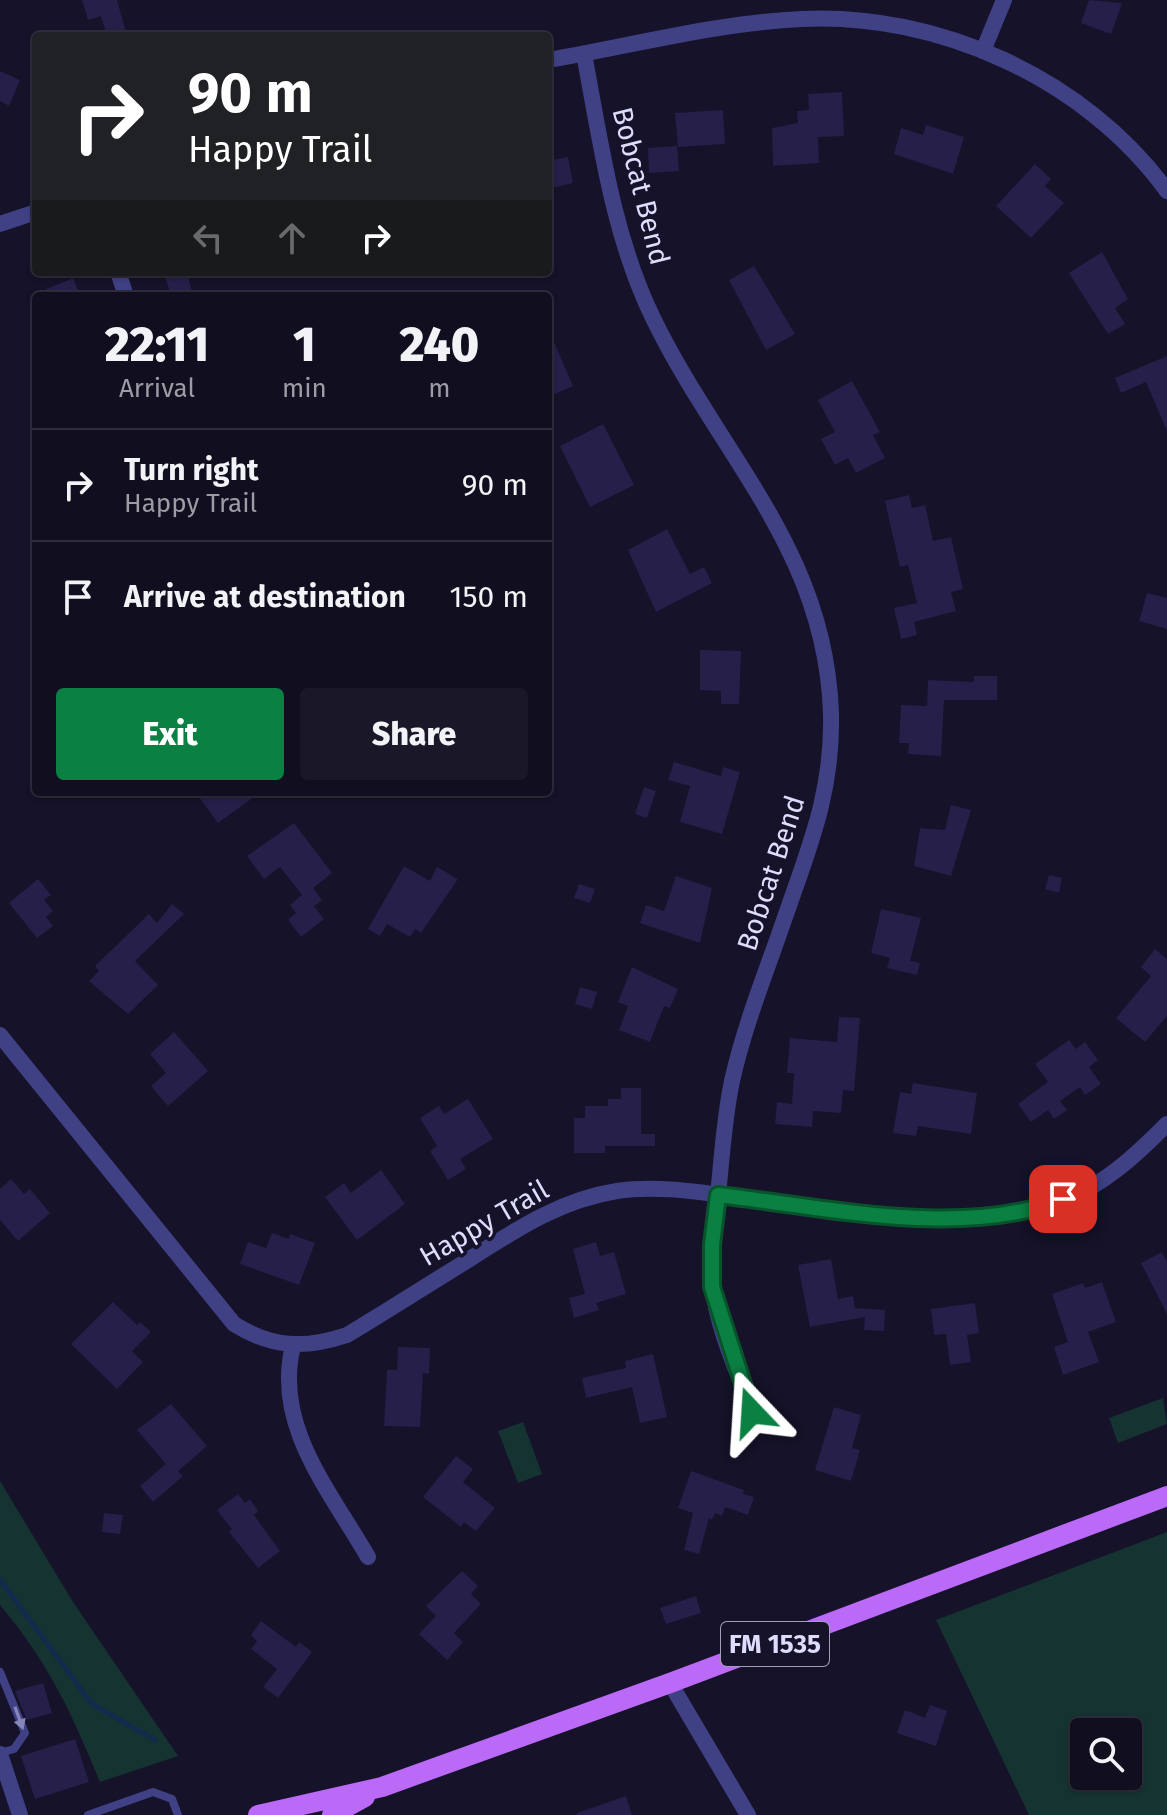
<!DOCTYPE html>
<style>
body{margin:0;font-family:"Fira Sans",sans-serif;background:#191728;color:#f1f3f6;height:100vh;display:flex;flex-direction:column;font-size:30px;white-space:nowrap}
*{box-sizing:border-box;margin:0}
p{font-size:26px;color:#9c9ca4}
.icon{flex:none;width:44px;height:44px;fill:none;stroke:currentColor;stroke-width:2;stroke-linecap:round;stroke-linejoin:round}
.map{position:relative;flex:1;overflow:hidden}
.details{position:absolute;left:32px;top:292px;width:520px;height:504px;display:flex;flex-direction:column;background:#100e1f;border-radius:8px;box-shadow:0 2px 6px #0004,0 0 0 2px #302e3d}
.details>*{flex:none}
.guide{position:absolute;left:32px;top:32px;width:520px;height:244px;border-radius:8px;box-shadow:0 2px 6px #0004,0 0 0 2px #302e3d;background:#202124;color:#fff;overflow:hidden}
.buttons{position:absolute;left:1070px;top:1718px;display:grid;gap:16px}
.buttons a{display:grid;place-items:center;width:72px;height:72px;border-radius:8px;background:#100e1f;box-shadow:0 2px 6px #0004,0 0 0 2px #302e3d;font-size:40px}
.pin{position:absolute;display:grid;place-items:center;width:68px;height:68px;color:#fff;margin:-34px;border-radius:16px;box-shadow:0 4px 12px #0006}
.me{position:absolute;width:88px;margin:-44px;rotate:340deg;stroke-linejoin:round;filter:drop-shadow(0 0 6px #0008)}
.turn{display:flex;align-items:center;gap:28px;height:168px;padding:0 24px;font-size:36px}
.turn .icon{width:104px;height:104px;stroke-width:2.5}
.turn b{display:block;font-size:56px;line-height:68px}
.lanes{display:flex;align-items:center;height:76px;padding:0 24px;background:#0003;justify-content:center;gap:40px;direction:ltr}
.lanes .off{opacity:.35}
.eta{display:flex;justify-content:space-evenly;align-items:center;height:136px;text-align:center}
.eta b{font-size:48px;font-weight:800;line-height:56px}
.action{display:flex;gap:16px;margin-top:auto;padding:16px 24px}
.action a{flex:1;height:92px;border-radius:8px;background:#0b8043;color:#fff;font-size:32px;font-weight:800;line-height:92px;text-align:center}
.action a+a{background:#191728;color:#f1f3f6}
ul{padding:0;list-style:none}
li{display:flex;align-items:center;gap:24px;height:112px;padding:0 24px;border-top:2px solid #302e3d}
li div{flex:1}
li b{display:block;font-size:30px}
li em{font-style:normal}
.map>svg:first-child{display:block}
.green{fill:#153330;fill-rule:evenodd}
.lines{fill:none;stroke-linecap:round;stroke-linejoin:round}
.stream{stroke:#122b4d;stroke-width:5}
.building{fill:#251f49}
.lane{stroke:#404085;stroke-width:8}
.street{stroke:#404085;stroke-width:16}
.primary{stroke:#bb69f7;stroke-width:20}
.oneway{fill:#8786bb}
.route-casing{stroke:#07532c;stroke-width:20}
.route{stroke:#0b8043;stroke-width:14}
.labels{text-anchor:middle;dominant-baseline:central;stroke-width:7;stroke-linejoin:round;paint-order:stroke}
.shield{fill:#151229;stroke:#a29fbd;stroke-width:2}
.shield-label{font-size:26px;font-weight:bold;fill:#dedcfd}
.street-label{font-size:28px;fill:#dedcfd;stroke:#151229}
</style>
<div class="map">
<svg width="1167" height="1815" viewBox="0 0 1167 1815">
<rect width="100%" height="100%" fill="#151229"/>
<!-- green -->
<g class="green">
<path d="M1163,1398l4,26 -49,19 -9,-25z"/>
<path d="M523,1422l19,52 -24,9 -20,-52z"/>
<path d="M0,1481l73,121 105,154 -78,26c-28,-68 -51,-119 -100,-177z"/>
<path d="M1167,1532v283h-138l-93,-195zM1084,1732h44v44h-44z"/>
</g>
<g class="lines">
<!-- stream -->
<path class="stream" d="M0,1580l92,124 63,36"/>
</g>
<!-- building -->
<g class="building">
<path d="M82,0h35l10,36h-20l-6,-20 -13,4z"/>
<path d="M1089,0l33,3 -11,31 -30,-11z"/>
<path d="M0,71l20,9 -11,26 -9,-5z"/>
<path d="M842,92l2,44 -26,1 1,26 -46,3 -1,-38 26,-5 -1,-12 12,-1 -1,-16z"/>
<path d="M723,110l2,34 -47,3 -3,-34z"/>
<path d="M926,125l38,12 -11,37 -59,-20 7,-26 22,7z"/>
<path d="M677,146l2,25 -30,2 -1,-25z"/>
<path d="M568,157l5,26 -25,6v-28z"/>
<path d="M1035,164l16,15 -6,7 19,17 -33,35 -35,-32z"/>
<path d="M1102,252l26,47 -13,9 10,16 -17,10 -39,-61z"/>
<path d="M754,266l41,68 -29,16 -37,-70z"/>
<path d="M164,272h23l6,24h-22z"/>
<path d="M73,278l7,18h-50z"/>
<path d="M548,328l25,58 -25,11z"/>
<path d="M1167,356v75l-21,-49 -25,11 -6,-15z"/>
<path d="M852,381l28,51 -7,3 12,23 -29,15 -8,-15 -13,7 -14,-26 14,-7 -17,-32z"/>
<path d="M603,424l31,61 -44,22 -30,-61z"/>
<path d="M909,495l3,13 13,-3 8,36 18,-4 12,52 -12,3 5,19 -42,11 3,13 -16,4 -7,-31 23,-5 -9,-38 -8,2 -15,-66z"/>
<path d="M667,529l23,45 14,-7 8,16 -56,29 -28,-62z"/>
<path d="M1147,593l20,5v31l-28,-8z"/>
<path d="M700,650l41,1 -2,53h-18v-13l-21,-1z"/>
<path d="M974,676h23v24h-53l-3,56 -33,-2 1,-11h-10l2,-38 26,1 1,-26 46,2z"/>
<path d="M674,762l47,14 2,-9 17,5 -18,62 -42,-12 10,-36 -22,-6z"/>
<path d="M644,787l12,4 -9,27 -12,-4z"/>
<path d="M205,792h56l-43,31 -19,-26z"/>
<path d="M951,805l20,5 -20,66 -37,-10 6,-38 25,2z"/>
<path d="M294,823l38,50 -19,15 9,12 -8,6 10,13 -23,18 -13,-17 8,-7 -6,-8 12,-10 -22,-28 -16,12 -17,-23z"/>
<path d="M404,866l26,15 7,-14 21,12 -37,54 -6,-4 -5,8 -23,-13 -7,12 -12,-7z"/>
<path d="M1049,875l13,3 -3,15 -14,-4z"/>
<path d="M676,876l36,12 -12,55 -60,-20 6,-18 18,6z"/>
<path d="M38,879l13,16 -7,5 9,11 -7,6 7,9 -16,12 -28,-35z"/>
<path d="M579,884l16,5 -5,14 -16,-5z"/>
<path d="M172,904l12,10 -49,47 23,24 -30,29 -39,-33 10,-10 -4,-5 54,-52 8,9z"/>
<path d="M881,909l40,9 -11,43 10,2 -3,12 -30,-7 3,-10 -19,-5z"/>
<path d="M1155,949l12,10v57l-22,26 -29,-24 35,-42 -10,-9z"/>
<path d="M632,967l46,22 -8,19 -6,-2 -14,36 -31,-12 9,-24 -10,-4z"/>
<path d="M580,987l17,5 -5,17 -17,-5z"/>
<path d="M839,1017l21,1 -6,73 -11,-1 -2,23 -28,-2 -1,16 -37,-3 2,-22 15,2 2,-31h-7l3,-35 47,4z"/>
<path d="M174,1032l34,39 -40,35 -17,-20 15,-13 -16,-19z"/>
<path d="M1069,1040l7,9 9,-7 13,18 -9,7 12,17 -16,11 -5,-8 -20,14 7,9 -13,9 -6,-9 -17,12 -13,-18 30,-22 -13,-18z"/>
<path d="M913,1083l64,10 -6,41 -53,-8 -2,10 -23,-3 7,-41 11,2z"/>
<path d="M621,1088h20v46h14v12h-50v7h-31v-35h11v-12h23v-7h13z"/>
<path d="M468,1099l25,40 -33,20 6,10 -18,11 -18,-29 7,-5 -17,-28 19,-12 5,8z"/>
<path d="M381,1170l24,34 -48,36 -32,-43 19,-14 7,10z"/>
<path d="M11,1179l13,15 6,-5 20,24 -32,28 -18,-21v-31z"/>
<path d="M272,1233l17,6 1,-5 25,9 -16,42 -59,-21 8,-22 18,6z"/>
<path d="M596,1242l4,14 14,-4 12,42 -30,9 3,7 -25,8 -5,-20 16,-4 -12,-45z"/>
<path d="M1162,1252l5,10v52l-26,-51z"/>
<path d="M831,1259l7,40 15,-3 2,12 30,2 -1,21 -20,-1 1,-13 -55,10 -12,-62z"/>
<path d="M1102,1282l14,40 -28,10 11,30 -36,13 -9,-28 14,-5 -16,-48 31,-11 2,5z"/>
<path d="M113,1302l24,23 3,-3 11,10 -19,19 11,11 -26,27 -46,-45z"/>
<path d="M975,1303l4,30 -12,2 4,27 -21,3 -4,-31 -12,1 -3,-26z"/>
<path d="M398,1347l32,1 -1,26 -6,-1 -3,54 -36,-1 3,-56h10z"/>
<path d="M653,1354l14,63 -27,6 -8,-36 -46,11 -4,-20 44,-10 -1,-7z"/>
<path d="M171,1404l36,42 -29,25 5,5 -30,26 -13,-16 26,-22 -29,-34z"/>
<path d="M834,1407l27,8 -9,33 8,2 -9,31 -36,-11z"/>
<path d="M456,1456l17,13 -10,13 32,26 -19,23 -12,-9 -3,5 -38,-30z"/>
<path d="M691,1471l53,19 -1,4 11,3 -6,18 -23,-8 -3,9 -7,-3 -3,7 -3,-2 -10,36 -15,-4 9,-37 -15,-5z"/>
<path d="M238,1494l7,9 5,-4 8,12 -4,4 26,36 -22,17 -29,-36 3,-3 -15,-19z"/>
<path d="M104,1513l19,2 -3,19 -18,-2z"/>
<path d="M462,1571l16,15 -7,8 10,10 -27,29 9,9 -16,18 -28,-26 17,-18 -10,-10z"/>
<path d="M696,1596l5,17 -35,11 -6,-16z"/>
<path d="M261,1621l35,26 3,-5 13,10 -34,46 -15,-11 14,-18 -26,-20 6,-8 -6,-6z"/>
<path d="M43,1683l9,30 -25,7 -12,-29z"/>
<path d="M930,1705l17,6 -11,35 -39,-13 8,-23 20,8z"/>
<path d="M75,1739l14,43 -54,17 -14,-43z"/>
<path d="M626,1796l6,19h-55v-2z"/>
</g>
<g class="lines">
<!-- lane -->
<g class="lane">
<path d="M0,1672l25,61 -11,16 -14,4"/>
<path d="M88,1815l65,-23 19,7 6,16"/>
</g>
<!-- street -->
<g class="street">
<path d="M983,51l21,-51"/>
<path d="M584,54c17,90 29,182 69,264 67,138 173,232 178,396 2,80 -23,136 -48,209 -18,52 -39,104 -51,158 -8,38 -10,76 -14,114 -3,32 -9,62 -5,94 5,42 25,83 39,123"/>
<path d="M548,60c83,-14 168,-37 253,-41 137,-7 285,60 366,172"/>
<path d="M0,224l36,-12"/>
<path d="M118,272l8,24"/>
<path d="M0,1035l234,289c38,24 71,25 113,11 40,-24 79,-49 118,-73 49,-31 94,-62 152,-71 39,-6 81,1 120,6 107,12 247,46 345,-5 33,-17 59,-42 85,-68"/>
<path d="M293,1346c-20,79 37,145 75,211"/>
<path d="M670,1683l78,132"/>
<path d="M0,1754l20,61"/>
</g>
<!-- primary -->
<g class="primary">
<path d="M258,1815l124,-28 288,-104 497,-187"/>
<path d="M332,1815l33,-18"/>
</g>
</g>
<!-- one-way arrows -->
<defs><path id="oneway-solid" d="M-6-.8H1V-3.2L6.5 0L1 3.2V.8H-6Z" transform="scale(2)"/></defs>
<use class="oneway" href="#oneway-solid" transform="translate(19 1718) rotate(70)"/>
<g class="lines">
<!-- route casing -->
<g class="route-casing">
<path id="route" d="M752,1412l-40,-125v-42l6,-50c106,12 245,44 345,4"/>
</g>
<!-- route -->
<use href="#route" class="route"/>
</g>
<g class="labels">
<!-- shield labels -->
<rect class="shield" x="721" y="1622" width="108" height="44" rx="6"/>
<g class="shield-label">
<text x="775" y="1644">FM 1535</text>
</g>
<!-- street labels -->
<g class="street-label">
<text transform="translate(641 186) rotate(76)">Bobcat Bend</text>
<text transform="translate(771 873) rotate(-72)">Bobcat Bend</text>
<text transform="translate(484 1223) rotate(-30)">Happy Trail</text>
</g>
</g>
</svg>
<div class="buttons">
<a><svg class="icon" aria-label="search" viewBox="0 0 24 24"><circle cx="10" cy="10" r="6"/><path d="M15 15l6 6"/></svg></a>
</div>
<div class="pin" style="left:1063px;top:1199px;background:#d93025"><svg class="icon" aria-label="arrive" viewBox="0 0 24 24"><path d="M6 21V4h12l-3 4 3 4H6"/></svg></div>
<svg class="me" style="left:752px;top:1412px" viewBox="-20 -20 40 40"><path d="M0-17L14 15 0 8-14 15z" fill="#0b8043" stroke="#fff" stroke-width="4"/></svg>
<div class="guide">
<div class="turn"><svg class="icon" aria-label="right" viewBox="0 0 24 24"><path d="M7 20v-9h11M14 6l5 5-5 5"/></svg><div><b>90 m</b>Happy Trail</div></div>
<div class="lanes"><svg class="icon off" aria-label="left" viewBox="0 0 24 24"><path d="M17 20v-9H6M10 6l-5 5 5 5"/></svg><svg class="icon off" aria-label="ahead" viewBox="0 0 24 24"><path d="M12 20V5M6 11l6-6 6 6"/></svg><svg class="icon" aria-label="right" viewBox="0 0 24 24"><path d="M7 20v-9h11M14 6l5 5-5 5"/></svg></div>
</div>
<section class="details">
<div class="eta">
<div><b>22:11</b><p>Arrival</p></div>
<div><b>1</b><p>min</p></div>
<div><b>240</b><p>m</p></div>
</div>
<ul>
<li><svg class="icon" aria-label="right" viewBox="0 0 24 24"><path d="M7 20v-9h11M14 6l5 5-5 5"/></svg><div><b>Turn right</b><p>Happy Trail</p></div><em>90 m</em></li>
<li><svg class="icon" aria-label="arrive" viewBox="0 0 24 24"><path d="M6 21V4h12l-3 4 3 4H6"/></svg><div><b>Arrive at destination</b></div><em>150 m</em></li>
</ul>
<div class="action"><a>Exit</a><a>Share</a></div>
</section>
</div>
